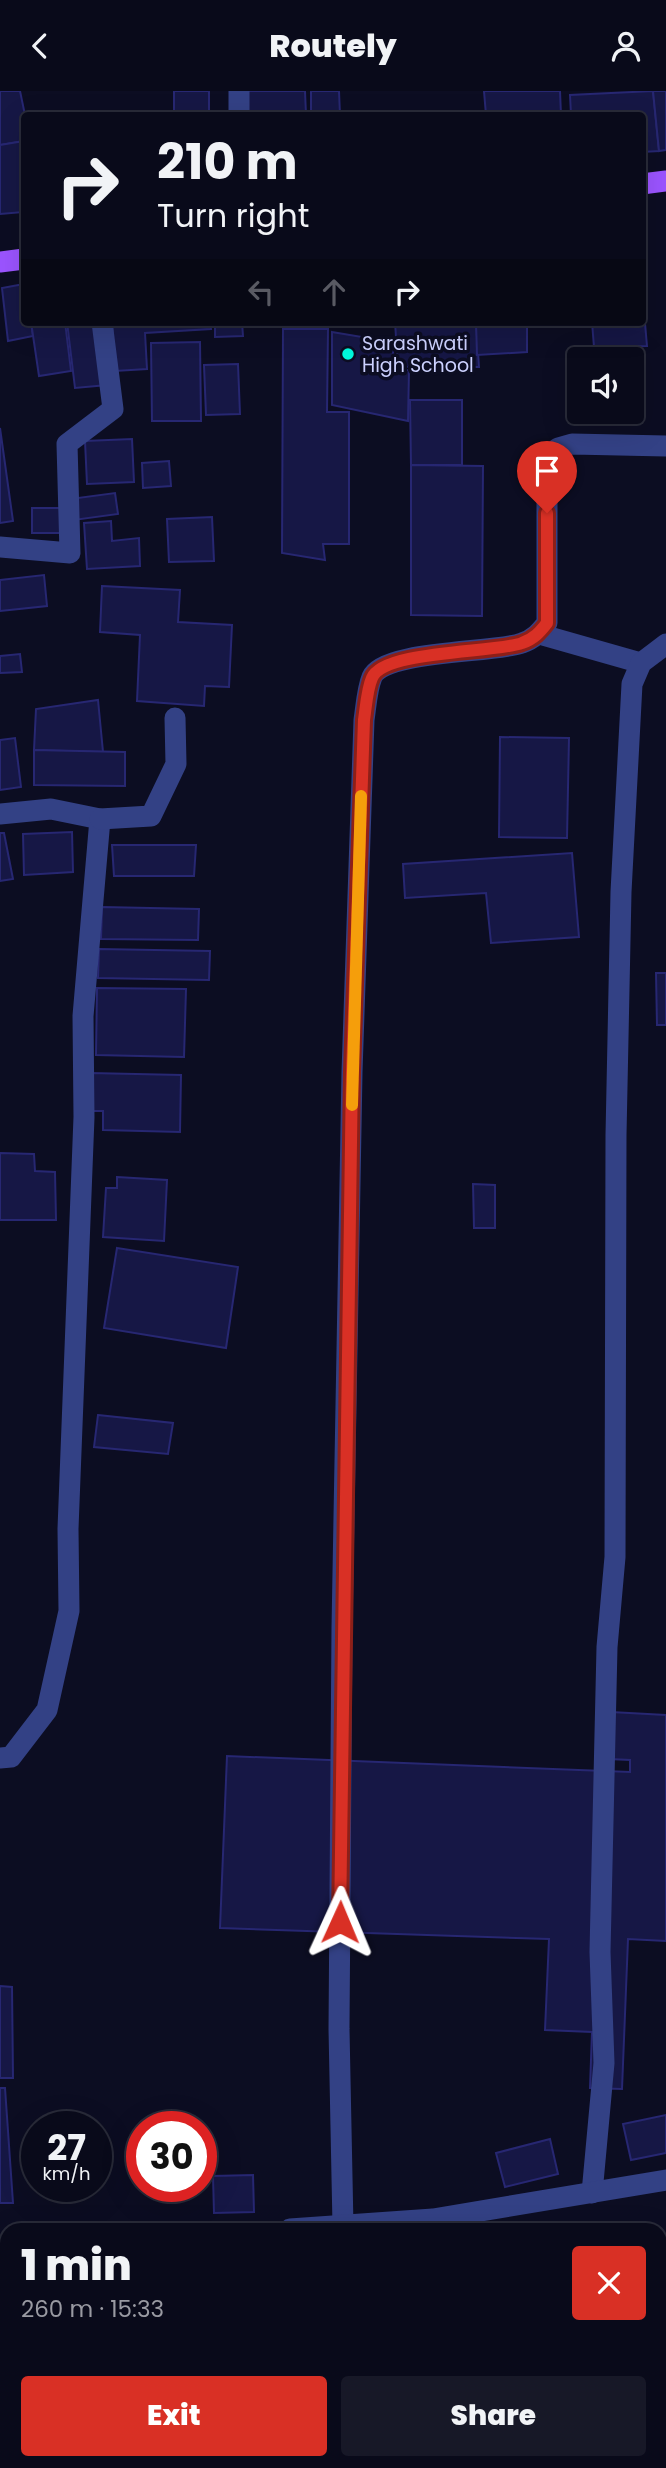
<!DOCTYPE html>
<meta charset="utf-8">
<style>
body{margin:0;font-family:Poppins,sans-serif;background:#171827;color:#f1f3f6;height:100vh;display:flex;flex-direction:column;font-size:26px;white-space:nowrap}
*{box-sizing:border-box;margin:0}
p{font-size:23px;color:#999aa2}
.icon{flex:none;width:38px;height:38px;fill:none;stroke:currentColor;stroke-width:2;stroke-linecap:round;stroke-linejoin:round}
.map{position:relative;flex:1;overflow:hidden}
.side{position:absolute;left:0px;top:2132px;width:667px;height:247px;display:flex;flex-direction:column;background:#090a1a;border-radius:21px 21px 0 0;box-shadow:0 7px 28px #0002,0 0 0 2px #292b39}
.side>*{flex:none}
.guide{position:absolute;left:21px;top:21px;width:625px;height:214px;border-radius:7px;box-shadow:0 7px 28px #0002,0 0 0 2px #292b39;background:#090a1a;color:#f1f3f6;overflow:hidden}
.controls{position:absolute;left:567px;top:256px;display:grid;gap:14px}
.controls a{display:grid;place-items:center;width:77px;height:77px;border-radius:7px;background:#090a1a;box-shadow:0 7px 28px #0002,0 0 0 2px #292b39;font-size:35px}
.speed{position:absolute;left:21px;top:2020px;display:flex;gap:14px;font-size:35px;font-weight:700;text-align:center}
.speed>*{display:grid;place-content:center;width:91px;height:91px;border-radius:50%;background:#090a1a;box-shadow:0 7px 28px #0002,0 0 0 2px #292b39;line-height:1}
.speed small{font-size:18px;font-weight:400}
.speed .limit{border:10px solid #d22;background:#fff;color:#111}
.pin{position:absolute;display:grid;place-items:center;width:60px;height:60px;color:#fff;margin:-72px -30px;border-radius:50% 50% 50% 0;rotate:-45deg;box-shadow:0 0 7px #0007}
.pin .icon{rotate:45deg}
.me{position:absolute;width:77px;margin:-38px;rotate:1deg;stroke-linejoin:round;filter:drop-shadow(0 0 5px #0008)}
.turn{display:flex;align-items:center;gap:24px;height:147px;padding:0 21px;font-size:32px}
.turn .icon{width:91px;height:91px;stroke-width:2.5}
.turn b{display:block;font-size:49px;line-height:60px}
.lanes{display:flex;align-items:center;height:66px;padding:0 21px;background:#0003;justify-content:center;gap:35px;direction:ltr}
.lanes .off{opacity:.35}
.round{display:grid;place-items:center;flex:none;width:74px;height:74px;border-radius:7px;background:#171827}
.headline{display:flex;align-items:center;justify-content:space-between;height:119px;padding:0 21px}
h1{font-size:42px;font-weight:800;line-height:52px}
.button{display:flex;gap:14px;margin-top:auto;padding:14px 21px}
.button a{flex:1;height:80px;border-radius:7px;background:#d93025;color:#fff;font-size:28px;font-weight:800;line-height:80px;text-align:center}
.button a+a{background:#171827;color:#f1f3f6}
header{display:flex;justify-content:space-between;align-items:center;height:91px;padding:0 21px;background:#090a1a;font-size:32px;font-weight:800}
.map>svg:first-child{display:block}
.building{fill:#161745;stroke:#272772;stroke-width:2}
.lines{fill:none;stroke-linecap:round;stroke-linejoin:round}
.minor{stroke:#334185;stroke-width:21}
.major{stroke:#9b54ff;stroke-width:21}
.route-casing{stroke:#8d1f18;stroke-width:18}
.route{stroke:#d93025;stroke-width:12}
.slow{stroke:#f59e0b;stroke-width:12}
.poi-dot{fill:#00f8dd;stroke:#0c0d22;stroke-width:2.5}
.labels{text-anchor:middle;dominant-baseline:central;stroke-width:7;stroke-linejoin:round;paint-order:stroke}
.poi-label{font-size:19px;fill:#cdd2ff;stroke:#0c0d22;text-anchor:start}
</style>
<header><svg class="icon" aria-label="back" viewBox="0 0 24 24"><path d="M15 5l-7 7 7 7"/></svg>Routely<svg class="icon" aria-label="person" viewBox="0 0 24 24"><circle cx="12" cy="8" r="4"/><path d="M4 21q1-7 8-7t8 7"/></svg></header>
<div class="map">
<svg width="666" height="2377" viewBox="0 0 666 2377">
<rect width="100%" height="100%" fill="#0c0d22"/>
<!-- building -->
<g class="building">
<path d="M0,0h20l5,24 -1,26 -24,4z"/>
<rect x="174" y="0" width="35" height="24"/>
<path d="M244,0h61l1,24h-62z"/>
<path d="M311,0h28l1,24h-29z"/>
<path d="M484,0h76l1,24h-75z"/>
<path d="M653,0l6,60 -17,1v-37h-71l-1,-20z"/>
<path d="M653,0h13v59l-7,1z"/>
<path d="M24,50v76l-1,-5 -23,2v-69z"/>
<path d="M24,193v38h7l2,14 -25,5 -6,-53z"/>
<path d="M642,198l5,57 -53,1 -2,-25h50z"/>
<path d="M31,231h34l6,49 -32,5z"/>
<path d="M67,231h32l8,63 -32,3z"/>
<path d="M112,231h98l1,7 -66,4 2,36 -32,2z"/>
<path d="M215,231h27l1,14 -28,1z"/>
<path d="M254,231h51v2l-51,2z"/>
<path d="M395,231h81l3,45h-81z"/>
<path d="M476,231h51v30l-50,3z"/>
<path d="M283,238h45l-1,83h22v132h-26l2,16 -43,-7z"/>
<path d="M332,241l60,10 3,28h14l-1,51 -76,-16z"/>
<path d="M200,251l1,79h-49l-1,-78z"/>
<path d="M238,273l2,50 -34,1 -2,-50z"/>
<path d="M410,309h52v65h-51z"/>
<path d="M0,337l13,93 -13,2z"/>
<path d="M132,348l2,43 -47,2 -2,-43z"/>
<path d="M169,370l2,25 -28,2 -1,-25z"/>
<path d="M411,374l72,1 -1,150 -71,-1z"/>
<path d="M115,402l3,21 -44,6 -4,-21z"/>
<rect x="32" y="417" width="28" height="25"/>
<path d="M212,426l2,44 -45,1 -2,-43z"/>
<path d="M111,430l1,20 27,-3 1,28 -53,3 -3,-46z"/>
<path d="M44,484l3,31 -47,5v-31z"/>
<path d="M102,495l78,4 -2,32 54,3 -3,62 -24,-1 -1,20 -67,-5 3,-66 -40,-3z"/>
<path d="M20,563l2,18 -22,1v-17z"/>
<path d="M98,609l5,52 -69,-2 2,-41z"/>
<path d="M500,646l69,1 -2,100 -68,-1z"/>
<path d="M15,647l6,49 -21,3v-50z"/>
<path d="M34,659l91,2v34l-91,-1z"/>
<path d="M72,741l1,40 -49,3 -1,-41z"/>
<path d="M0,742h4l9,46 -13,2z"/>
<path d="M112,754h84l-2,31h-80z"/>
<path d="M572,762l7,84 -88,6 -5,-50 -81,5 -2,-34z"/>
<path d="M102,816l97,2 -1,31 -97,-1z"/>
<path d="M99,858l111,2 -1,29 -111,-2z"/>
<path d="M656,882h10v52h-9z"/>
<path d="M97,897l89,1 -2,68 -88,-2z"/>
<path d="M90,982l91,2 -1,57 -77,-2v-19h-14z"/>
<path d="M0,1062l34,1 1,17 20,1 1,48h-56z"/>
<path d="M117,1086l50,3 -3,61 -61,-4 3,-49h11z"/>
<path d="M473,1093l22,1v43h-21z"/>
<path d="M117,1157l121,19 -12,81 -122,-20z"/>
<path d="M98,1324l75,8 -5,31 -74,-7z"/>
<path d="M611,1621l55,3v226l-38,-2 -6,150 -32,-1 2,-56 -47,-2 4,-91 -329,-11 7,-172 403,16v-12l-21,-1z"/>
<path d="M0,1895l12,1 1,91h-13z"/>
<path d="M0,1997h5l8,115h-13z"/>
<path d="M666,2024v38l-35,7 -8,-36z"/>
<path d="M550,2048l8,35 -53,13 -9,-34z"/>
<path d="M253,2084l1,37 -40,1 -1,-37z"/>
<path d="M0,2146h7v77l-7,-1z"/>
<path d="M0,2222l7,1v104h-7z"/>
<path d="M0,2354h7v17h89l-1,6h-95z"/>
<path d="M384,2371h133v2l-133,4z"/>
</g>
<g class="lines">
<!-- minor -->
<g class="minor">
<path d="M239,0v24"/>
<path d="M0,456l70,6 -3,-109 46,-35 -11,-87"/>
<path d="M539,543l102,29"/>
<path d="M0,723l51,-5 49,10 -17,197 1,101 -16,412 1,82 -22,99 -36,47 -11,1"/>
<path d="M100,728l51,-3 25,-52 -1,-46"/>
<path d="M592,2102l12,-130 -4,-111 7,-305 8,-90 1,-422 5,-243 11,-208 9,-21 25,-19"/>
<path d="M343,2135l-4,-197 3,-401 10,-556 12,-352c2,-13 3,-31 8,-43 11,-27 124,-24 150,-34 12,-4 18,-11 25,-20v-165l11,-10 14,-4 94,2"/>
<path d="M290,2138l143,-10 233,-39"/>
</g>
<!-- major -->
<g class="major">
<path d="M642,93l24,-3"/>
<path d="M0,171l24,-3"/>
</g>
</g>
<g class="lines">
<!-- route casing -->
<g class="route-casing">
<path id="route" d="M340,1831l12,-850 12,-352c2,-13 3,-31 8,-42 11,-28 124,-25 150,-35 12,-4 18,-11 25,-20v-110"/>
</g>
<!-- route -->
<use href="#route" class="route"/>
<!-- slow -->
<path class="slow" d="M352,1014l9,-309"/>
</g>
<!-- markers -->
<circle class="poi-dot" cx="348" cy="263" r="7"/>
<g class="labels">
<!-- poi labels -->
<g class="poi-label">
<text x="362" y="252">Sarashwati<tspan x="362" dy="22">High School</tspan></text>
</g>
</g>
</svg>
<div class="controls">
<a><svg class="icon" aria-label="sound" viewBox="0 0 24 24"><path d="M4 9h4l5-4v14l-5-4H4zM17 9q2 3 0 6"/></svg></a>
</div>
<div class="speed"><div>27<small>km/h</small></div><div class="limit">30</div></div>
<div class="pin" style="left:547px;top:422px;background:#d93025"><svg class="icon" aria-label="arrive" viewBox="0 0 24 24"><path d="M6 21V4h12l-3 4 3 4H6"/></svg></div>
<svg class="me" style="left:340px;top:1831px" viewBox="-20 -20 40 40"><path d="M0-17L14 15 0 8-14 15z" fill="#d93025" stroke="#fff" stroke-width="4"/></svg>
<div class="guide">
<div class="turn"><svg class="icon" aria-label="right" viewBox="0 0 24 24"><path d="M7 20v-9h11M14 6l5 5-5 5"/></svg><div><b>210 m</b>Turn right</div></div>
<div class="lanes"><svg class="icon off" aria-label="left" viewBox="0 0 24 24"><path d="M17 20v-9H6M10 6l-5 5 5 5"/></svg><svg class="icon off" aria-label="ahead" viewBox="0 0 24 24"><path d="M12 20V5M6 11l6-6 6 6"/></svg><svg class="icon" aria-label="right" viewBox="0 0 24 24"><path d="M7 20v-9h11M14 6l5 5-5 5"/></svg></div>
</div>
<section class="side">
<div class="headline"><div><h1>1 min</h1><p>260 m · 15:33</p></div><a class="round" style="background:#d93025;color:#fff"><svg class="icon" aria-label="close" viewBox="0 0 24 24"><path d="M6 6l12 12M18 6L6 18"/></svg></a></div>
<div class="button"><a>Exit</a><a>Share</a></div>
</section>
</div>
